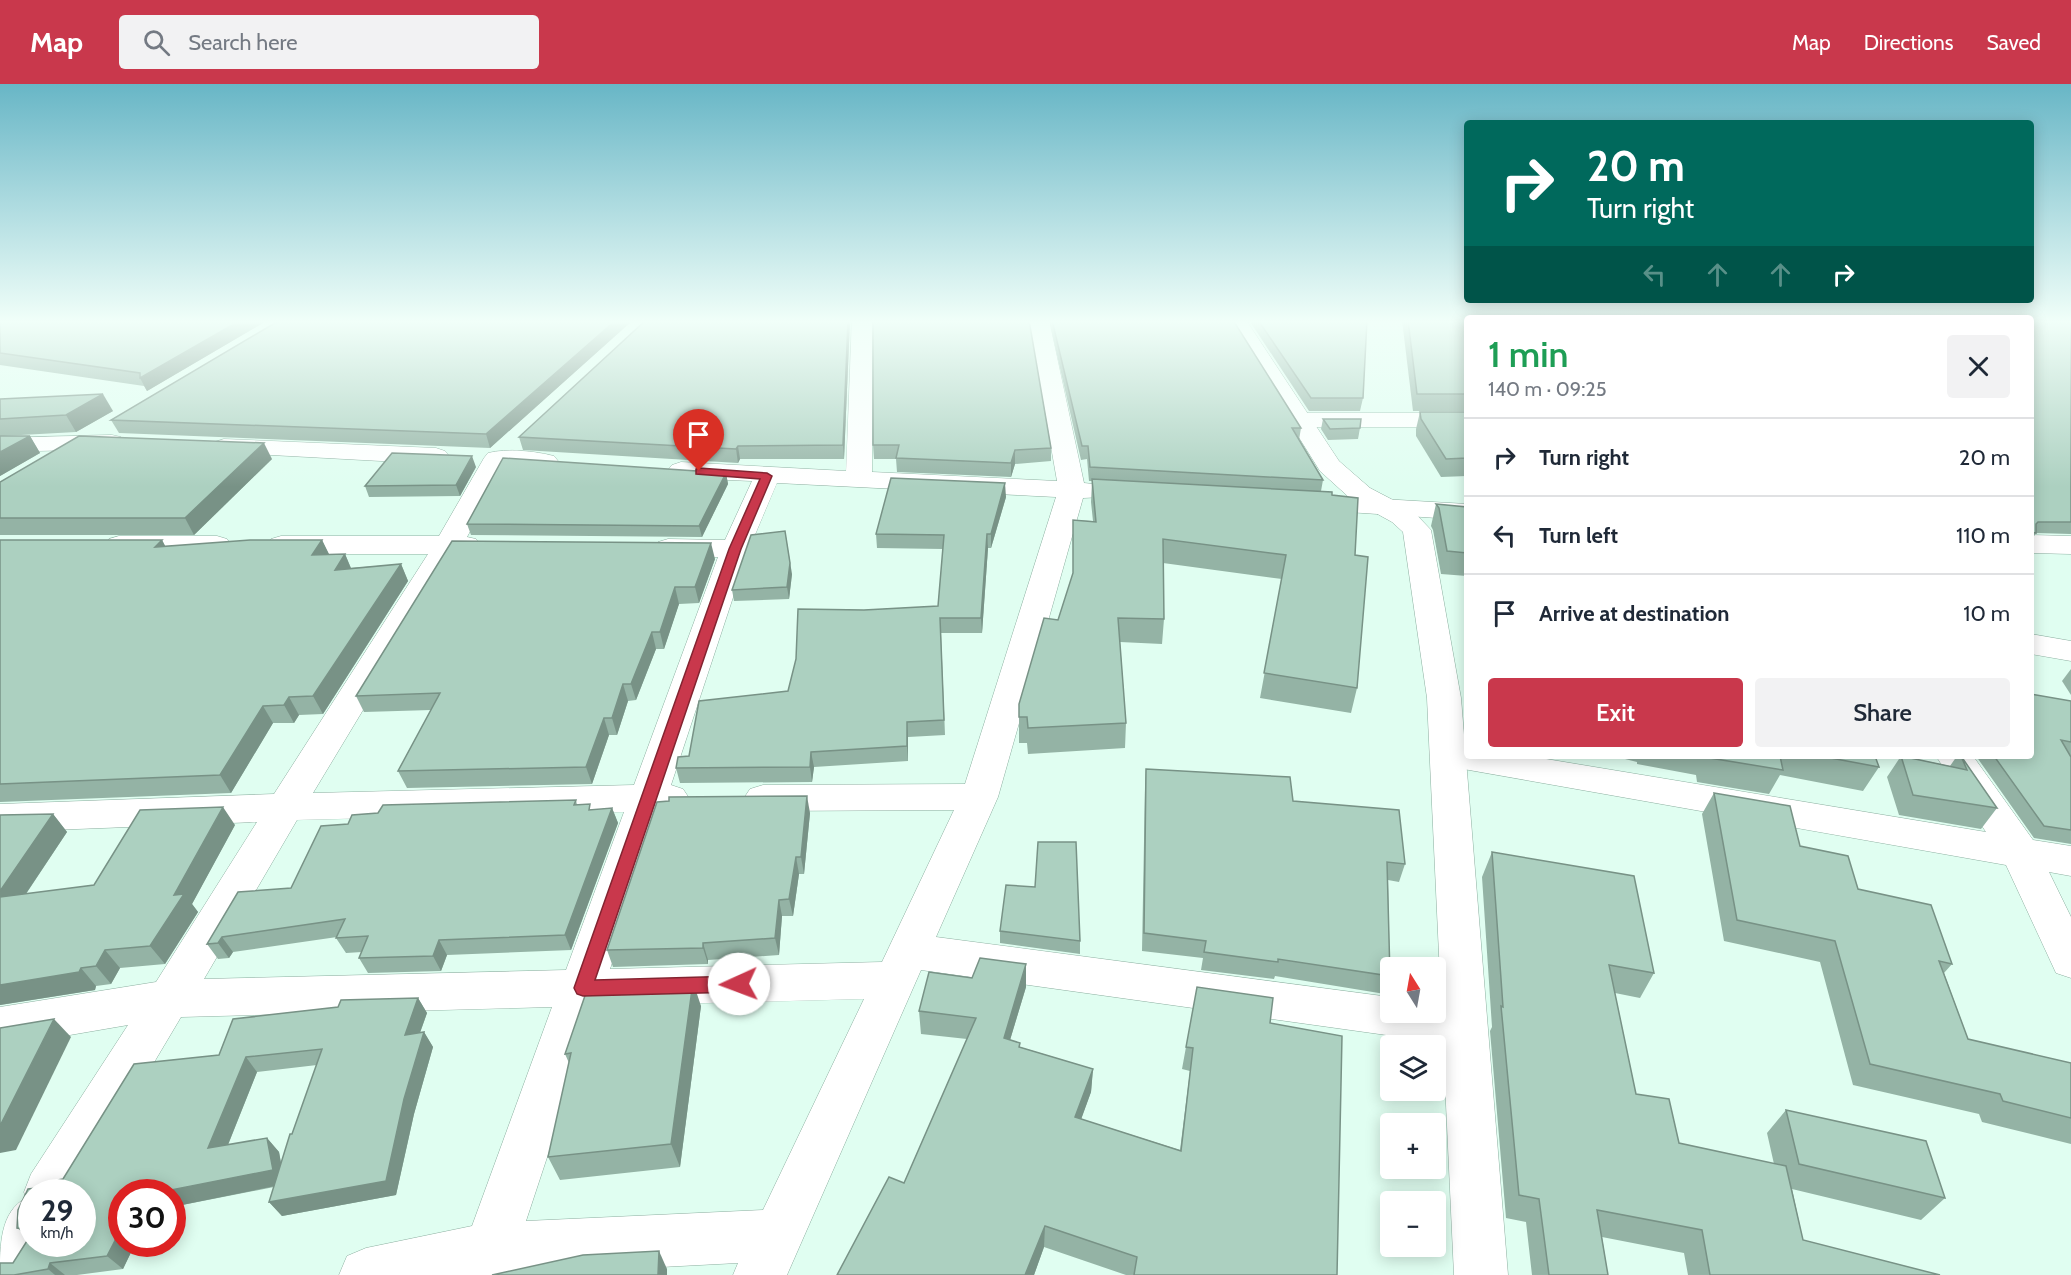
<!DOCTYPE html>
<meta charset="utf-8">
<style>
body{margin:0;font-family:Cabin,sans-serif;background:#f2f2f3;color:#1f2937;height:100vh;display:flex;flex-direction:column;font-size:22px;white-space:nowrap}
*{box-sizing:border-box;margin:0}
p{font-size:20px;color:#747a83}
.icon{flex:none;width:33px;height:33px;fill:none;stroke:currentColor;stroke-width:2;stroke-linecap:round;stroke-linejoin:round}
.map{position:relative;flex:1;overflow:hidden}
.details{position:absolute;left:1464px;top:231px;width:570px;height:444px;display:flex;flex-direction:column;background:#fff;border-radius:6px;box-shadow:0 3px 15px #0003}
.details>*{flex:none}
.guide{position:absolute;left:1464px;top:36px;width:570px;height:183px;border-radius:6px;box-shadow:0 3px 15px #0003;background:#00695c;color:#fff;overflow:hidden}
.needle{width:39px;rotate:349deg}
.buttons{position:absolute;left:1380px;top:873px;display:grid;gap:12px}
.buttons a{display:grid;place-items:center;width:66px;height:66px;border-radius:6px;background:#fff;box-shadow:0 3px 15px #0003;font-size:30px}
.speed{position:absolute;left:18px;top:1095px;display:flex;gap:12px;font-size:30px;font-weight:700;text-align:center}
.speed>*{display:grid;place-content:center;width:78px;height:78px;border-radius:50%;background:#fff;box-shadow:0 3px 15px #0003;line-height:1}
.speed small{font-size:15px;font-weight:400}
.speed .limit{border:9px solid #d22;background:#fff;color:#111}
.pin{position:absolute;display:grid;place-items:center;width:51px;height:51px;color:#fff;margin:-62px -26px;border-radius:50% 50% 50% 0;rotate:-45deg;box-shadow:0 0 6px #0007}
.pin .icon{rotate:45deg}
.me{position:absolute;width:66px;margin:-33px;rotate:268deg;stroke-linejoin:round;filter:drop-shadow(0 0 4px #0008)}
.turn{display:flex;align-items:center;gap:21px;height:126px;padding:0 24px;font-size:27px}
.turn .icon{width:78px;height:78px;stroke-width:2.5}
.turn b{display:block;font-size:42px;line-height:51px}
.lanes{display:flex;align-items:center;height:57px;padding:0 24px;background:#0003;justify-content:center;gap:30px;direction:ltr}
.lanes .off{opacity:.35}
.round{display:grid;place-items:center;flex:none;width:63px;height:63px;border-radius:6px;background:#f2f2f3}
.overview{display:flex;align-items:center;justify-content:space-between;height:102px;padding:0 24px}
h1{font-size:36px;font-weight:600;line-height:45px;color:#1e9e55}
.action{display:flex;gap:12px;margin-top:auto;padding:12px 24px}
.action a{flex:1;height:69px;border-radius:6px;background:#c9384c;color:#fff;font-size:24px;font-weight:600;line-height:69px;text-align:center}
.action a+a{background:#f2f2f3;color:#1f2937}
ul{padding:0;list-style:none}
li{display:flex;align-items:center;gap:18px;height:78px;padding:0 24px;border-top:2px solid #e0e1e3}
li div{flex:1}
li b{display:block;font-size:22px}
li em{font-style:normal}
header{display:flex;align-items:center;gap:36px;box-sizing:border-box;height:84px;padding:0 30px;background:#c9384c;color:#fff}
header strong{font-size:28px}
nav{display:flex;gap:33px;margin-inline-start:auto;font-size:21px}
.search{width:420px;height:54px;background:#f2f2f3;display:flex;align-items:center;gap:15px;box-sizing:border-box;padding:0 21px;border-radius:6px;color:#747a83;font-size:22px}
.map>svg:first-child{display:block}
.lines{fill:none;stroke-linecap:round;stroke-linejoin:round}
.street-casing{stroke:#8cafa0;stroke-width:1}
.secondary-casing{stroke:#8cafa0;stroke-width:1}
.street{fill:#fff;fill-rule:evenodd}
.secondary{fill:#fff;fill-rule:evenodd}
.wall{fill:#94b3a5;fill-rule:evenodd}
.shaded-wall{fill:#789286}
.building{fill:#acd0c0;stroke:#789286;stroke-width:1.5}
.route{fill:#c9384c;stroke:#832431;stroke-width:1.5}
</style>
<header>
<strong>Map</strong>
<div class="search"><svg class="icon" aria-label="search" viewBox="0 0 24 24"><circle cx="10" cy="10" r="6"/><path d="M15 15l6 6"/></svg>Search here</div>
<nav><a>Map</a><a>Directions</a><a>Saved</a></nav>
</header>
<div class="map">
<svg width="2071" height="1191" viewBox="0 0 2071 1191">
<rect width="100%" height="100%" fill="#e0fef1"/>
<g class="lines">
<!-- street casing -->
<g class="street-casing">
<g id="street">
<path d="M852,236h20v152l185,9 -28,-161h20l35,163 19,2 4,6 -4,6 -20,1 -85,299 -62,140 454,60v15h46v-9l29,3 16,6 6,14 -6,14 -16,6 -544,-76 -134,305h-54l5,-12 -230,12h-169l8,-19 19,-8 106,-22 80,-219 -371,10 -104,175h-45v52h16l-20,31h-28c0,-30 0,-63 26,-77l-2,-6 7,-18 97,-149 -128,22v-40l156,-25 101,-160 -257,10v-28l274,-10 154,-240h-147l-10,-3 -4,-6 4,-6 10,-3h158l45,-78 4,-5c19,-5 47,-2 66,3l4,5 -4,5 -9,3 -40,-3 -38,71 9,2 4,6 -4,6 -19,3 -144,239 321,-8 84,-228h-50l-10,-3 -4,-6 4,-6 10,-3 57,1 27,-59 -71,-3 -9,-3 -4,-5 4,-5 9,-3 165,9zM777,399l279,14 -91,287 -202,1 -13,4 -6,9 6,9 13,4 191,-1 -72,152 -272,7 52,-157 21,-5 6,-9 -6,-9 -12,-4 78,-236zM624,728l-58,158 -362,9 93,-159zM864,915l-101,211 -237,11 71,-215z"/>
<path d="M1300,329h167v14h-167l-9,-2 -3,-5 3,-5z"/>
<path d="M112,351l9,2 3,5 -3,5 -9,2 -112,3v-14z"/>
<path d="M224,355l212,9 9,3 4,5 -4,5 -9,3 -221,-12 -4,-5 4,-5z"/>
<path d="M1313,411l154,9v16l-164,-11 -3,-6 3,-6z"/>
<path d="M2031,451l40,1v18l-40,-1z"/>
<path d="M119,452h98l10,3 4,6 -4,6 -10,3h-98l-10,-3 -4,-6 4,-6z"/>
<path d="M2031,550l40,7v20l-40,-7z"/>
<path d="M1448,659l19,3v10h61l458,76 -50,-76h37l60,84 38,6v30l-22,-4 22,45v61l-15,-5 -50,-108 -571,-101 -5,-9 5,-9z"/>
</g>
</g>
<!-- secondary casing -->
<g class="secondary-casing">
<path id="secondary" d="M1226,236h20l93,141 31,27 42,22 19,20 30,168 47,577h-54l-27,-577 -24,-166 -11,-10 -40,-22 -32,-29z"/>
</g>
<!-- street -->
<use href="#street" class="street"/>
<!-- secondary -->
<use href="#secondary" class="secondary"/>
</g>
<!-- wall -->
<g class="wall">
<path d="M0,236h268l-121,71 -3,-5 -144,-21z"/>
<path d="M633,236l-143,128 -371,-15 -8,-13z"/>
<path d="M850,236l-6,139h-104l-2,4 -215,-13 -4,-13z"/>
<path d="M873,236l178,128v13l-36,3 -4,13 -114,-5 -1,-13h-22l-1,-14z"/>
<path d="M1049,236h184l68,108 -2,12 24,40 -2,11 11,4 23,60 2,133 -6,25 -91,-15 22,-119 -119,-16 1,56 -2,25 -42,-2 6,81 -1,25 -97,6 -1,-11h-8v-26l39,-97 15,-45v-55l20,1 -2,-19 1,-21h-3l-2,-22 -6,1z"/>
<path d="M1249,236h118l-4,78 -3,13h-51z"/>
<path d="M1402,236h65v91h-54z"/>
<path d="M2031,236h40v214l-35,-1 -5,8z"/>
<path d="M0,315l113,12 -37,21 -73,4h27l10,17 -40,23z"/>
<path d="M1420,328h47v64l-26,1 -25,-41v-7z"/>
<path d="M1323,335l37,9 -2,11 -30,1 -7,-11z"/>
<path d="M272,375l-78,76h-194v-53z"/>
<path d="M476,383l-16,29 -91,1 -4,-11z"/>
<path d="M726,389l2,11 -26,53 -231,-2 -4,-11z"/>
<path d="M1006,413l-15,51h-3l-6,85h-41l4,102 -37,2v24l-94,6 -2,15 -132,1 -4,-15 13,-12 99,-65 76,-81 74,-4 5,-57 -66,-1 -1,-14z"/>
<path d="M1436,420l31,3v69l-26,-2 -8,-44 -2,-4z"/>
<path d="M0,456h162l3,6 157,-6 7,15 16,-1 6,14 50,-4 7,17 -85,133 -24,1 -5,8h-21l-42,70 -231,9z"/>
<path d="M715,475l-16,44 -20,1 -15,45h-8l-20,51 -8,1 -11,34h-8l-17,49 -185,4 -9,-17 33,-61 -67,2 -8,-16z"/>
<path d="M792,490l-3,25 -55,2 -2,-11z"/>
<path d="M2071,585v26l-9,-14z"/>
<path d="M2071,617v143l-37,-6 -58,-82h55z"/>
<path d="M1613,672h262l4,11 -16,24 -83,-16 -11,19 -72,-12 -1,-7 -59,-11v-2z"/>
<path d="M1901,672l49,10 7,-10h4l36,52 -16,21 -82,-14 -12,-38z"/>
<path d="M1146,685l147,32 112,63 -6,18 -11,-2 2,99 -5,15 -110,-18 -1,3 -73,-9 2,-12 -61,-7 3,-165z"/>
<path d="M1714,709l86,53 58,43 94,75 -8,9 24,66 103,24v81l-89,-22 -3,-8 -126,-29 -33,-123 -96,-21 -22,-127z"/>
<path d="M576,716l1,5 15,5 20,-2 6,15 -47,127 -124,5 -6,16 -73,2 -9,-15 3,-6 -16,1 -10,-15 1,-1 -104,15 -4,6 -11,1 -11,-15 84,-56 57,-64z"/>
<path d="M810,729l-6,61h-5l-6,42h-11l-3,39 -71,5v4l-95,3 -6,-17z"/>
<path d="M53,730l14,18 -41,62 68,-9 141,-60 -43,79 6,8 -33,52 -45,4 -9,16 -15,2 -1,4 -95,15v-190z"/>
<path d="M1492,768l162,121 -14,25 -25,-5 21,101 43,49 95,21 -7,-31 19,-23 159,88 -24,22 -129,-31 11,51 137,35h-252l-4,-22 -82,-16 6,38h-76l-6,-53 -20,-4 -16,-187 2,-4 -10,-150z"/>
<path d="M1000,847l80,10v13l-80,-11z"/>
<path d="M972,894l54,9 -16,53 10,3v4l73,22 -2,23 -10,27 99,31 10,-79 -8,-2 4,-22 84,-24 67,252h-211l-82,-28 -10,28h-197l67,-92 63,-144 -46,-5 -2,-23z"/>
<path d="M418,914l9,15 -7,20 4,-1 9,15 -19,67 -18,81 -114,21 -13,-14 5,-15 -102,20v-15h-50v52h13l-12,25 -46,6h-77v-12h13l16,-26 -12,-9 1,-18 10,-21 27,-3 3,-6 5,-1 71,-115 85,-9 14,-36 105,-12 3,-7zM317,981l-25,69h-2l-9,30 -2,-12 -12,-14 -39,7 29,-73zM32,1108h50v52h-50z"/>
<path d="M701,922l-21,161 -120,13 -12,-23 21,-94 -4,-9z"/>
</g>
<!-- shaded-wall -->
<g class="shaded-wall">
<path d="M241,236h27l-121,71 -7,-13z"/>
<path d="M616,236h17l-143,128 -4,-14z"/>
<path d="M848,236h2l-6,139 -1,-14z"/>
<path d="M103,310l10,17 -37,21 -10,-17z"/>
<path d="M30,352l10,17 -40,23v-24z"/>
<path d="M264,359l8,16 -78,76 -9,-17z"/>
<path d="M738,362l2,13 -2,4 -2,-14z"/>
<path d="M1015,366v14l-4,13v-14z"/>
<path d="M472,372l4,11 -16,29 -4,-11z"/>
<path d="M726,389l2,11 -26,53 -3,-11z"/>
<path d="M1005,399l1,14 -15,51v-14z"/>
<path d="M785,447l7,43 -3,25 -2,-12z"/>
<path d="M987,450l1,14 -6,85 -1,-15z"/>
<path d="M162,456l9,17 -16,-10z"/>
<path d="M322,456l8,16 -18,-1z"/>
<path d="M711,459l4,16 -16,44 -4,-16z"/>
<path d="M345,470l7,17 -17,-1z"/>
<path d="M401,480l7,17 -85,133 -10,-18z"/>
<path d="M675,503l4,17 -15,45 -4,-17z"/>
<path d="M652,548l4,17 -20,51 -5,-16z"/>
<path d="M623,600l5,17 -11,34 -5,-17z"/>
<path d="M289,613l10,18 -5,8 -10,-18z"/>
<path d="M263,622l10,17 -42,70 -11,-18z"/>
<path d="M604,634l5,17 -17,49 -6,-17z"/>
<path d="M907,638l1,15v24l-1,-15z"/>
<path d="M811,668l3,15 -2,15 -2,-15z"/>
<path d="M807,712l3,17 -6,61 -3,-17z"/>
<path d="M223,723l12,18 -43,79 6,8 -33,52 -15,-18 24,-51z"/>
<path d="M612,724l6,15 -47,127 -6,-15z"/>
<path d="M53,730l14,18 -56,84 -11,-13v-12z"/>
<path d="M796,773l3,17 -6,42 -4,-17z"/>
<path d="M779,816l3,16 -3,39 -4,-17z"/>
<path d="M222,853l11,15 -4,6 -11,-15z"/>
<path d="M439,856l8,15 -6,16 -8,-15z"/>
<path d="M703,859l5,17v4l-5,-16z"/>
<path d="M105,866l15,18 -9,16 -15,-18z"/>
<path d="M1026,880v23l-22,73v-22z"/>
<path d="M81,884l15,18 -1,4 -95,15v-20z"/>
<path d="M693,898l8,24 -21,161 -9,-23z"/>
<path d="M418,914l9,15 -13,36 -9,-14z"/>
<path d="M54,935l17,18 -55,113 -16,3v-27z"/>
<path d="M424,948l9,15 -19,67 -18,81 -114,21 -13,-14 135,-103z"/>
<path d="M246,973l11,15 -36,90 -13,-14z"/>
<path d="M1093,985l-2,23 -17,47 1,-22z"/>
<path d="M267,1054l12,14 6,32 -113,23v-15h-11z"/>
<path d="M1045,1142l-1,21 -10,28h-9z"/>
<path d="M122,1143v17h13l-12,25 -16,-13z"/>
<path d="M659,1167l8,18v6h-9z"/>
<path d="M50,1179l15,12h-10l-7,-6z"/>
</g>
<!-- building -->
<g class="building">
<path d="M0,236h241l-101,58v-5l-140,-20z"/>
<path d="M280,236h336l-130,114 -375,-14z"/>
<path d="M646,236h202l-5,125 -105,1 -2,3 -217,-12z"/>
<path d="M873,236h156l22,128 -36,2 -4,13 -115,-5 3,-13h-26z"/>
<path d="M1052,236h181l68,108h-9l31,52 -233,-13 -2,-21h-6z"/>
<path d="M1258,236h109l-4,78h-52z"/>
<path d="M1408,236h59v74h-50z"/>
<path d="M2031,236h40v202h-33l-2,2v9l-5,-1z"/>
<path d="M103,310l-37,21 -66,4v-20z"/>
<path d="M1420,328h47v46l-21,1 -25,-40z"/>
<path d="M1323,335h38l-1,9 -30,1z"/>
<path d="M0,352h30l-30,16z"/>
<path d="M79,352l185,7 -79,75h-185v-36z"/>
<path d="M392,369l80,3 -16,29 -91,1z"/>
<path d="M503,374l223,15 -27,53 -232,-2z"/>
<path d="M891,394l114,5 -14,51h-4l-6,84h-41l4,102 -37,2v24l-96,6 -1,15 -134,1 2,-11 11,-1 10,-55 89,-10 8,-32 2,-50 66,1 74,-4 6,-71 -68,-1z"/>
<path d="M1092,395l240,13v3l26,3 -3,57 13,2 -11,131 -93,-15 22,-118 -123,-16 1,80 -46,-1 8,105 -98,5 -1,-11h-8v-13l25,-86 14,2 15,-47v-53l23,2z"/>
<path d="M1436,420l31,3v46l-20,-2 -8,-43z"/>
<path d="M785,447l5,32 -3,24 -55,3 19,-55z"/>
<path d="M0,456h162l-7,7 95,-7h72l-10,15 33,-1 -10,16 66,-6 -88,132 -24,1 -5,8 -21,1 -43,69 -220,9z"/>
<path d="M452,457l259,2 -16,44h-20l-15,45h-8l-21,52h-8l-11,34h-8l-18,49 -188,4 42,-78 -84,3z"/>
<path d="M2031,610l40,7v41l-10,-2 10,17v73l-27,-4 -50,-70h37z"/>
<path d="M1709,672h71l3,14 -73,-12z"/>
<path d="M1820,672h55l4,11z"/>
<path d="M1901,672l66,14 -6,-14 36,52 -84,-13z"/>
<path d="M1146,685l144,8 3,24 106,9 6,54 -18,-2 3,114 -112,-17v3l-74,-10 2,-11 -62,-8z"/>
<path d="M1714,709l76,13 10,40 48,10 10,33 73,16 21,59 -13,-3 29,78 103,24v55l-68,-17 -3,-7 -130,-30 -35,-123 -98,-21z"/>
<path d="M807,712l-6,61h-5l-7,42 -10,1 -4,38 -72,5v5l-96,2 50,-148 12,-1v-4z"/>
<path d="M576,716l-2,5 16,-1 -1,6 23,-2 -47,127 -126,5 -6,16 -74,2 9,-22 -32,2 9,-19 -123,18 -4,6 -11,1 31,-52 53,-4 30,-62 27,-2 4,-9 26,-2 5,-8z"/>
<path d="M223,723l-49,88 10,-1 -34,52 -45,4 -9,16 -15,2 -2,4 -79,13v-88l94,-12 46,-75z"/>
<path d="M53,730l-53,77v-76z"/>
<path d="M1038,758h38l4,99 -80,-10 6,-46 29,2z"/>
<path d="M1492,768l142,24 20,97 -45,-8 27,129 33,5 10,44 107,23 17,74 137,35h-230l-8,-45 -105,-20 11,65h-59l-10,-76 -20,-4 -18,-189 2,1z"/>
<path d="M980,874l46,6 -22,74 16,5 -1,4 74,22 -18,48 106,34 12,-103 -7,-1 11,-60 76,11 -3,25 72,13 -5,239h-203l3,-18 -92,-31 -20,49h-188l52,-98 15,6 72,-165 -57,-7 10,-39 43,6z"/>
<path d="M693,898l-22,162 -123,13 23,-104 -6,1 24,-70z"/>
<path d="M418,914l-13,37 19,-3 -20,67 -18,82 -117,21 21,-68h2l30,-85 -76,8 -38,91 59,-10 6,32 -112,22h-39v35l-15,29 -57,7 -2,6 -34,6h-14v-12h13l19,-30v11h50v-52h-50v38l-15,-2 1,-18 10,-21 27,-3 3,-6 5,-1 71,-115 85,-9 14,-36 105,-12 3,-7z"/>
<path d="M54,935l-54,107v-98z"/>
<path d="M1786,1026l140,31 19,57 -146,-34z"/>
<path d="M659,1167l-1,24h-166l91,-20z"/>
</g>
<!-- sky -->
<linearGradient id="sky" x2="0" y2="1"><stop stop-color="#68b6c6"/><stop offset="0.59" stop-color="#f1fff9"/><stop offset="1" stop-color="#f1fff9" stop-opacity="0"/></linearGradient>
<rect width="2071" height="403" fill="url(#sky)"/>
<!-- route -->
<path class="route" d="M699,384l68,5 5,3 -31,73 -146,431 144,-4 7,3 2,5 -2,5 -7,3 -156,4 -6,-2 -3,-6 155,-439 31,-70 -64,-5v-5z"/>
</svg>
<div class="buttons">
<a><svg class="needle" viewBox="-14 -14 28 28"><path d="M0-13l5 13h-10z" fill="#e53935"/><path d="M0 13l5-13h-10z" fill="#747a83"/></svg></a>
<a><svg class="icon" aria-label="layers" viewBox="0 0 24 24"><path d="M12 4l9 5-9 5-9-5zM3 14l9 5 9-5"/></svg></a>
<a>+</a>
<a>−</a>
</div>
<div class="speed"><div>29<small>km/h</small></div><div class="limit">30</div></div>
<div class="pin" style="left:699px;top:387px;background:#d93025"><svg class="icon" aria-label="arrive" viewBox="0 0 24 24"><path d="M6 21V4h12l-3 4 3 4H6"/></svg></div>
<svg class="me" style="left:739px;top:900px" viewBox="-20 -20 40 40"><circle r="19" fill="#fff"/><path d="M0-13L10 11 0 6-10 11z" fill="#c9384c"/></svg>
<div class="guide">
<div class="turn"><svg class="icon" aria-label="right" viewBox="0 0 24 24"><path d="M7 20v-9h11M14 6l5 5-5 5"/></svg><div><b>20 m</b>Turn right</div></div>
<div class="lanes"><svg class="icon off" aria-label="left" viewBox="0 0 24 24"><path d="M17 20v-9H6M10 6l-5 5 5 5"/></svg><svg class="icon off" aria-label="ahead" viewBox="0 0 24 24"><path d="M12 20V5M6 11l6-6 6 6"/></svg><svg class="icon off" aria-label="ahead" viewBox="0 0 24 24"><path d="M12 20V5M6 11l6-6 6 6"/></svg><svg class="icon" aria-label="right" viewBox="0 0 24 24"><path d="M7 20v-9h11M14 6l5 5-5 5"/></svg></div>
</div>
<section class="details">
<div class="overview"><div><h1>1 min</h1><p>140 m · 09:25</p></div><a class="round"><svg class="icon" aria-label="close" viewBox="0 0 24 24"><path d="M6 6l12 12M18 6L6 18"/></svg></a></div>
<ul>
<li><svg class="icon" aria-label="right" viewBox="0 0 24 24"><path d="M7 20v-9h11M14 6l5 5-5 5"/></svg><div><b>Turn right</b></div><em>20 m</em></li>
<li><svg class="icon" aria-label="left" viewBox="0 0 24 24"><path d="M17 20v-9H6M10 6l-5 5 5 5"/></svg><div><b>Turn left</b></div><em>110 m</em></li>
<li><svg class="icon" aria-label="arrive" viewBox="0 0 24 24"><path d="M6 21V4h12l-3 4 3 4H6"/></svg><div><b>Arrive at destination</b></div><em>10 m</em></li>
</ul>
<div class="action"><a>Exit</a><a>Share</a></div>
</section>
</div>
